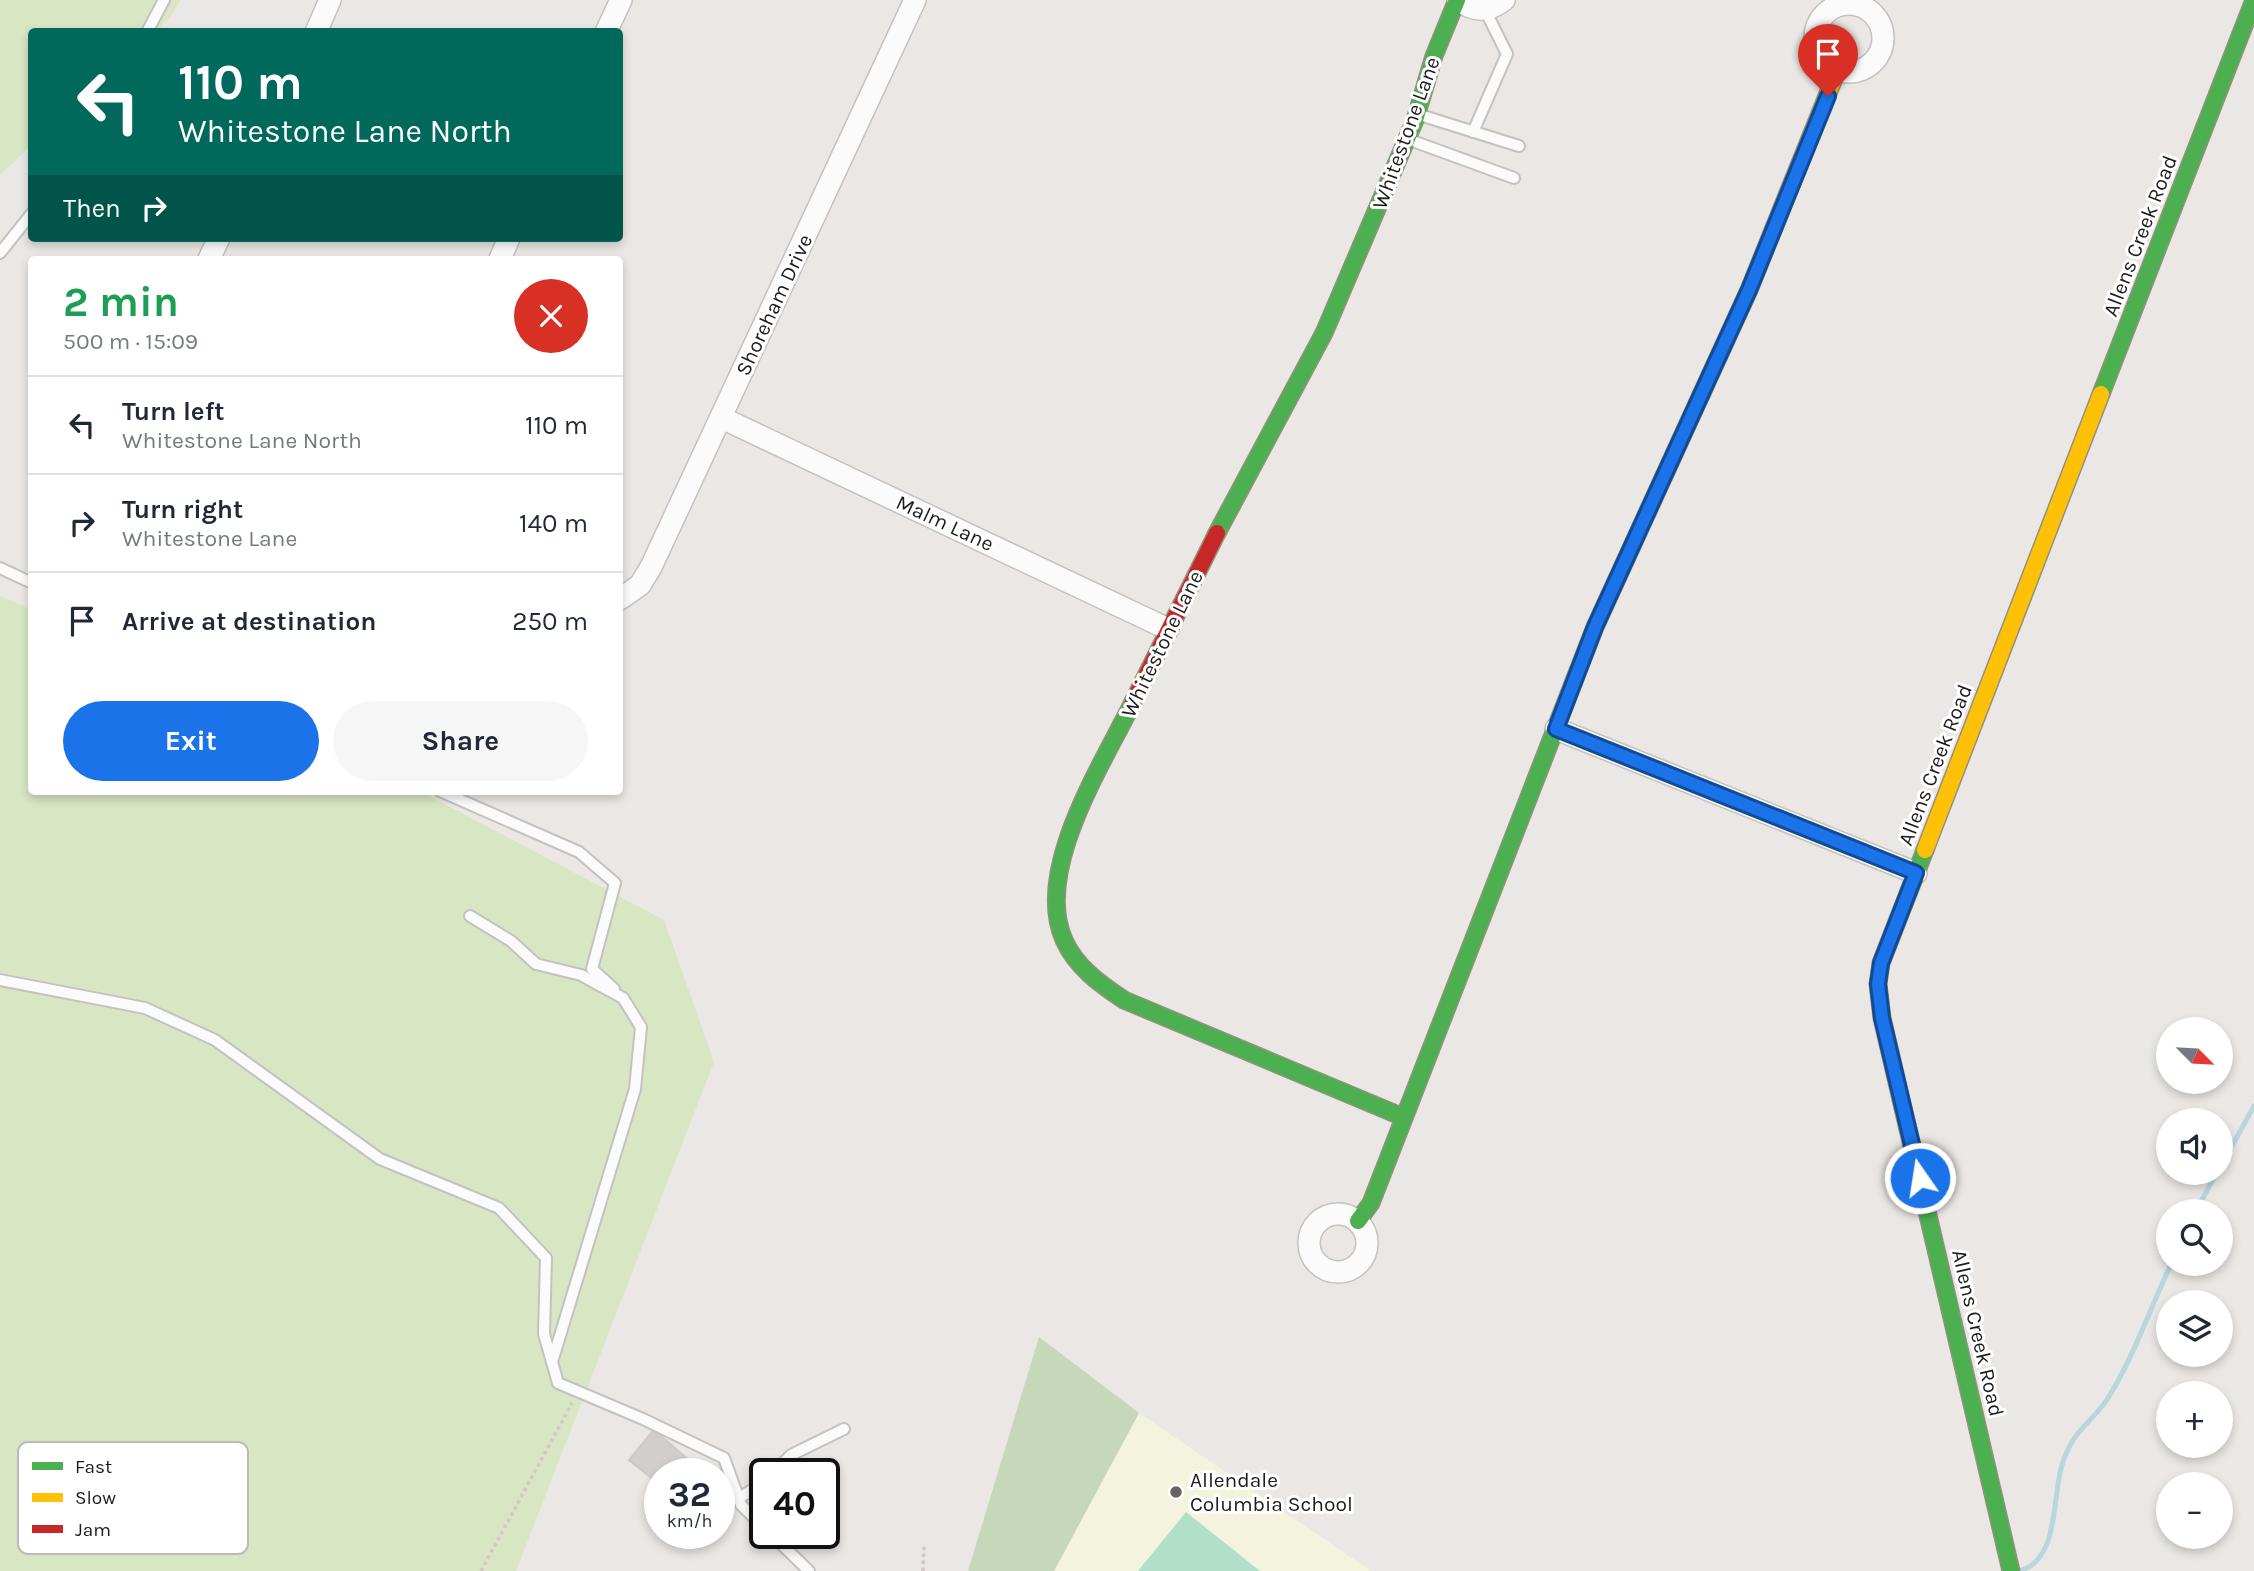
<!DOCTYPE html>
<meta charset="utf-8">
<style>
body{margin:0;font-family:Karla,sans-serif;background:#f6f6f7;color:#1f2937;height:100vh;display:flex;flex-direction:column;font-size:26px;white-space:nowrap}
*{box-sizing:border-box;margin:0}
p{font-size:23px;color:#747a83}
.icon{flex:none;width:38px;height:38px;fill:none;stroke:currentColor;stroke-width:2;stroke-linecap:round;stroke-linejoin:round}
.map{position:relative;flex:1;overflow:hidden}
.sheet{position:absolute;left:28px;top:256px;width:595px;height:539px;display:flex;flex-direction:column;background:#fff;border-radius:7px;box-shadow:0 4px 10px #0003}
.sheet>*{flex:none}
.banner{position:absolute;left:28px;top:28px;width:595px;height:214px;border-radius:7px;box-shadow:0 4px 10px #0003;background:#00695c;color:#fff;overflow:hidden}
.needle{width:46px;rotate:114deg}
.fabs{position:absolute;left:2156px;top:1017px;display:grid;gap:14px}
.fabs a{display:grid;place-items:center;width:77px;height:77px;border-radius:50%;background:#fff;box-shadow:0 4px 10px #0003;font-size:35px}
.speed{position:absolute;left:644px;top:1458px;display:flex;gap:14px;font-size:35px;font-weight:700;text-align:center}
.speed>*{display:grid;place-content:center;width:91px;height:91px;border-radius:50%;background:#fff;box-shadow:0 4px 10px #0003;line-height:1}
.speed small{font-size:18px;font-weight:400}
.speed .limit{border:4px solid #111;border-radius:10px;background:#fff;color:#111}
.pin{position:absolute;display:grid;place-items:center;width:60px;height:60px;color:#fff;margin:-72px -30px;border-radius:50% 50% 50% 0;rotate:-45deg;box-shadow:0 0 7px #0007}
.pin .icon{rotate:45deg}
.me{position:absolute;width:77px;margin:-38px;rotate:347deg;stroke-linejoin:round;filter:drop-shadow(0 0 5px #0008)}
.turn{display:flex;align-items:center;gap:24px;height:147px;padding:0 35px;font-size:32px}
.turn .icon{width:91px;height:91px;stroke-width:2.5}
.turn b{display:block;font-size:49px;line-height:60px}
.then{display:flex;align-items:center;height:66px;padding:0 35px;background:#0003;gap:14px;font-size:26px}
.round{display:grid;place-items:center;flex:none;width:74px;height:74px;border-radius:37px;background:#f6f6f7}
.overview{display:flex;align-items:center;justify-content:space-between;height:119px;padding:0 35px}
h1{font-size:42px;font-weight:700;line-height:52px;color:#1e9e55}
.primary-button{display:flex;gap:14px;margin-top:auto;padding:14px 35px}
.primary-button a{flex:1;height:80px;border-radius:42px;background:#1a73e8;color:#fff;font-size:28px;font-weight:700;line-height:80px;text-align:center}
.primary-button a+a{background:#f6f6f7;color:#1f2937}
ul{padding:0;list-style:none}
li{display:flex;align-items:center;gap:21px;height:98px;padding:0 35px;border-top:2px solid #e0e1e3}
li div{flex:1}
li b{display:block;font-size:26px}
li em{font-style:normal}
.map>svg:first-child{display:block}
.education{fill:#f4f3de}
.grass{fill:#d8e6c4}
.forest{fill:#c6d7ba}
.pitch{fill:#b1dfca}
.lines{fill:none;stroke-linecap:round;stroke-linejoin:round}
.stream{stroke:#b8d6dc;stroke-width:5}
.building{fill:#d1cecb;stroke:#cdc9c6;stroke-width:2}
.lane-casing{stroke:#c3c2c0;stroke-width:14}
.street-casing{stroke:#c3c2c0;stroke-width:24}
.fast-casing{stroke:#91927d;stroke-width:19}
.slow-casing{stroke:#91927d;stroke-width:19}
.jam-casing{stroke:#91927d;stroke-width:19}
.path{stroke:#d4c6c5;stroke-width:3.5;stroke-dasharray:3.5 3.5;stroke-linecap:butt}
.lane{stroke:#fcfbfb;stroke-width:10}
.street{stroke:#fcfbfb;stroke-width:21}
.fast{stroke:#4caf50;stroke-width:16}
.slow{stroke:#ffc107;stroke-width:16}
.jam{stroke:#c62828;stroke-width:16}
.route-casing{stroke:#114b97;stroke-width:18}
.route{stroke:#1a73e8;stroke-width:12}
.poi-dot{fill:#646362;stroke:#fff;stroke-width:2.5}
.labels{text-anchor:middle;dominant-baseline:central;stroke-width:6;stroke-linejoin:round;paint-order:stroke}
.street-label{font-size:21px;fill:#1c1c1c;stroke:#fff}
.poi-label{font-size:21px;fill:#1c1c1c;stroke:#fff;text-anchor:start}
.key{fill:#fff;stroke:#bbb;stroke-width:2}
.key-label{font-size:19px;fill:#1c1c1c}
</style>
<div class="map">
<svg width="2254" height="1571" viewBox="0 0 2254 1571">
<rect width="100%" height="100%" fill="#eae7e4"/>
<!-- education -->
<path class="education" d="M1139,1413l232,158h-317z"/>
<!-- grass -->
<g class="grass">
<path d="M0,0h180l-8,15 -17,16 -123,1 -1,114 -31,29z"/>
<path d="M0,596l31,13 1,182h388l244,129 50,142 -198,509h-516z"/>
</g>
<!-- forest -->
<path class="forest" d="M1039,1337l100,76 -85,158h-86z"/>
<!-- pitch -->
<path class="pitch" d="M1186,1512l74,59h-122z"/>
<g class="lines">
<!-- stream -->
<g class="stream">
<path d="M2221,1166l33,-60"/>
<path d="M2196,1211l21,-39"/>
<path d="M2022,1570c37,-12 30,-73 40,-105 11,-37 31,-42 48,-70 24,-40 41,-88 61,-131"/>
</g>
</g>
<!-- building -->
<path class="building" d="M652,1432l9,4 44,38h-45v11l-31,-25z"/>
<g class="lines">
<!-- lane casing -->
<g class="lane-casing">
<g id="lane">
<path d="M147,32l17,-32"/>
<path d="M1420,115l99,31"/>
<path d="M1473,132l34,-78 -22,-44"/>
<path d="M1410,140l104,38"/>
<path d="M0,253l32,-40"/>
<path d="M0,568l32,15"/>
<path d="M440,791l139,61 36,31 -23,86 22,20"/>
<path d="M470,916l41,25 25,23 45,11 42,23 18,29 -6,62 -83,273"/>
<path d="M0,980l145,28 70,32 165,119 119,49 47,50 -2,76 14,49 85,36 81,39 17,47 24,23"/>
<path d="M773,1474l18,-19 53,-26"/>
<path d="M739,1498l26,-16"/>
<path d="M770,1533l39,38"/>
</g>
</g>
<!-- street casing -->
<g class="street-casing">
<g id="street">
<path d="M1458,0c16,12 31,12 46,0"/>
<circle cx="1849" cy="38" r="34"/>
<path d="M316,32l14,-32"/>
<path d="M606,32l15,-32"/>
<path d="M209,259l10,-21"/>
<path d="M500,259l9,-21"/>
<path d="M722,418l446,211"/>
<path d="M620,599l20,-14 11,-18 264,-567"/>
<path d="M1556,729l360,144"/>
<circle cx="1338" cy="1243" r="29"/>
</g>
</g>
<!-- fast casing -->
<g class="fast-casing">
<g id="fast">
<path d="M2101,394l153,-394"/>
<path d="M1217,533l107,-200 91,-213 19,-64 23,-56"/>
<path d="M1133,702c-30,62 -100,168 -69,238 12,27 36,44 60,60l279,117"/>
<path d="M1925,850l-44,113 -3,21 4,34 129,553"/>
<path d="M1358,1221l13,-18 224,-576 106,-232"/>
</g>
</g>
<!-- slow casing -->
<g class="slow-casing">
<g id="slow">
<path d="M1701,395l48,-105 88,-219"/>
<path d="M1925,850l176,-456"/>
</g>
</g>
<!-- jam casing -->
<g class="jam-casing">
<path id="jam" d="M1133,702l84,-169"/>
</g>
<!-- path -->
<g class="path">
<path d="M481,1571l91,-168"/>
<path d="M923,1571l1,-25"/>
</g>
<!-- lane -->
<use href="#lane" class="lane"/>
<!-- street -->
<use href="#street" class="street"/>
<!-- fast -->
<use href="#fast" class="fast"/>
<!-- slow -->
<use href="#slow" class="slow"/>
<!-- jam -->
<use href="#jam" class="jam"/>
</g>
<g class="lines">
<!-- route casing -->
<g class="route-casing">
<path id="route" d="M1828,96l-79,194 -154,337 -39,102 360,144 -35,90 -3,21 4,34 38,160"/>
</g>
<!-- route -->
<use href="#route" class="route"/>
</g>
<!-- markers -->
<circle class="poi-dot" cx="1176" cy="1492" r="7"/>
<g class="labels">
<!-- street labels -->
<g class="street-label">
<text transform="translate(1406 133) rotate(-70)">Whitestone Lane</text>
<text transform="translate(2140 236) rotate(-69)">Allens Creek Road</text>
<text transform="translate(774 305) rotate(-65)">Shoreham Drive</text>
<text transform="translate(945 523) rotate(25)">Malm Lane</text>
<text transform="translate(1162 644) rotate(-64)">Whitestone Lane</text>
<text transform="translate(1935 765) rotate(-69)">Allens Creek Road</text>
<text transform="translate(1978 1333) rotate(77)">Allens Creek Road</text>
</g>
<!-- poi labels -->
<g class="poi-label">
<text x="1190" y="1480">Allendale<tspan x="1190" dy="24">Columbia School</tspan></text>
</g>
</g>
<!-- legend -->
<rect x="18" y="1442" width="230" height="112" rx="10" class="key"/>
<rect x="32" y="1462" width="31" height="8" fill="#4caf50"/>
<rect x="32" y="1493" width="31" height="9" fill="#ffc107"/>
<rect x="32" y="1525" width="31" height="8" fill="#c62828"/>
<g class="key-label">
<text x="75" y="1473">Fast</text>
<text x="75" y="1504">Slow</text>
<text x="75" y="1536">Jam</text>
</g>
</svg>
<div class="fabs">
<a><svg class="needle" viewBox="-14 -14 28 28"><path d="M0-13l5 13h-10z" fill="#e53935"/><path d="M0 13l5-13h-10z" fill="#747a83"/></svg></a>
<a><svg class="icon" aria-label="sound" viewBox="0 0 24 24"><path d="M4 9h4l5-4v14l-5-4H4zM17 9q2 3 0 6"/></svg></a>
<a><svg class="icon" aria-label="search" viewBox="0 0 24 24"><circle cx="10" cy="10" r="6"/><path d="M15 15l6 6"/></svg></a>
<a><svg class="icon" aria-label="layers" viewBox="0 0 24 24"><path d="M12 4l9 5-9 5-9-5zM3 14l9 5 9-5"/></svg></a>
<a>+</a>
<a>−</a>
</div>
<div class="speed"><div>32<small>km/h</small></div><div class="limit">40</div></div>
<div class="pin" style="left:1828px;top:96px;background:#d93025"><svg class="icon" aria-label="arrive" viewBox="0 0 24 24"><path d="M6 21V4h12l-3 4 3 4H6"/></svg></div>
<svg class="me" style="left:1920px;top:1178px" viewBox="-20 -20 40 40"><circle r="17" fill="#1a73e8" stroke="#fff" stroke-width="3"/><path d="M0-11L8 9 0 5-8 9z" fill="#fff"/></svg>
<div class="banner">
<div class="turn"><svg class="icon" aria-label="left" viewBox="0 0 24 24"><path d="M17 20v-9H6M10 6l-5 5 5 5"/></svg><div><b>110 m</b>Whitestone Lane North</div></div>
<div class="then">Then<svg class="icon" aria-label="right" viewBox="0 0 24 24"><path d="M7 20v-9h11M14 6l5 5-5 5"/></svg></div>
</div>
<section class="sheet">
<div class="overview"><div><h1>2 min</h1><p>500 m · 15:09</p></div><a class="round" style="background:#d93025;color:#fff"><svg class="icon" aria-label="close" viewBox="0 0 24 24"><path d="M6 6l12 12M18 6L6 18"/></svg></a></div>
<ul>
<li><svg class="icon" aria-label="left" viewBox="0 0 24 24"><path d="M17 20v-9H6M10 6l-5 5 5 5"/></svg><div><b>Turn left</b><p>Whitestone Lane North</p></div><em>110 m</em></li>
<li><svg class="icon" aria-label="right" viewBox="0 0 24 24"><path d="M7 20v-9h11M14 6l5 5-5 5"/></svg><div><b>Turn right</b><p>Whitestone Lane</p></div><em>140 m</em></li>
<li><svg class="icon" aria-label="arrive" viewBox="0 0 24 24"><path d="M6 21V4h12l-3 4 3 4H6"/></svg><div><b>Arrive at destination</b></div><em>250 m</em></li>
</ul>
<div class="primary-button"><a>Exit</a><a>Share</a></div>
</section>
</div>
